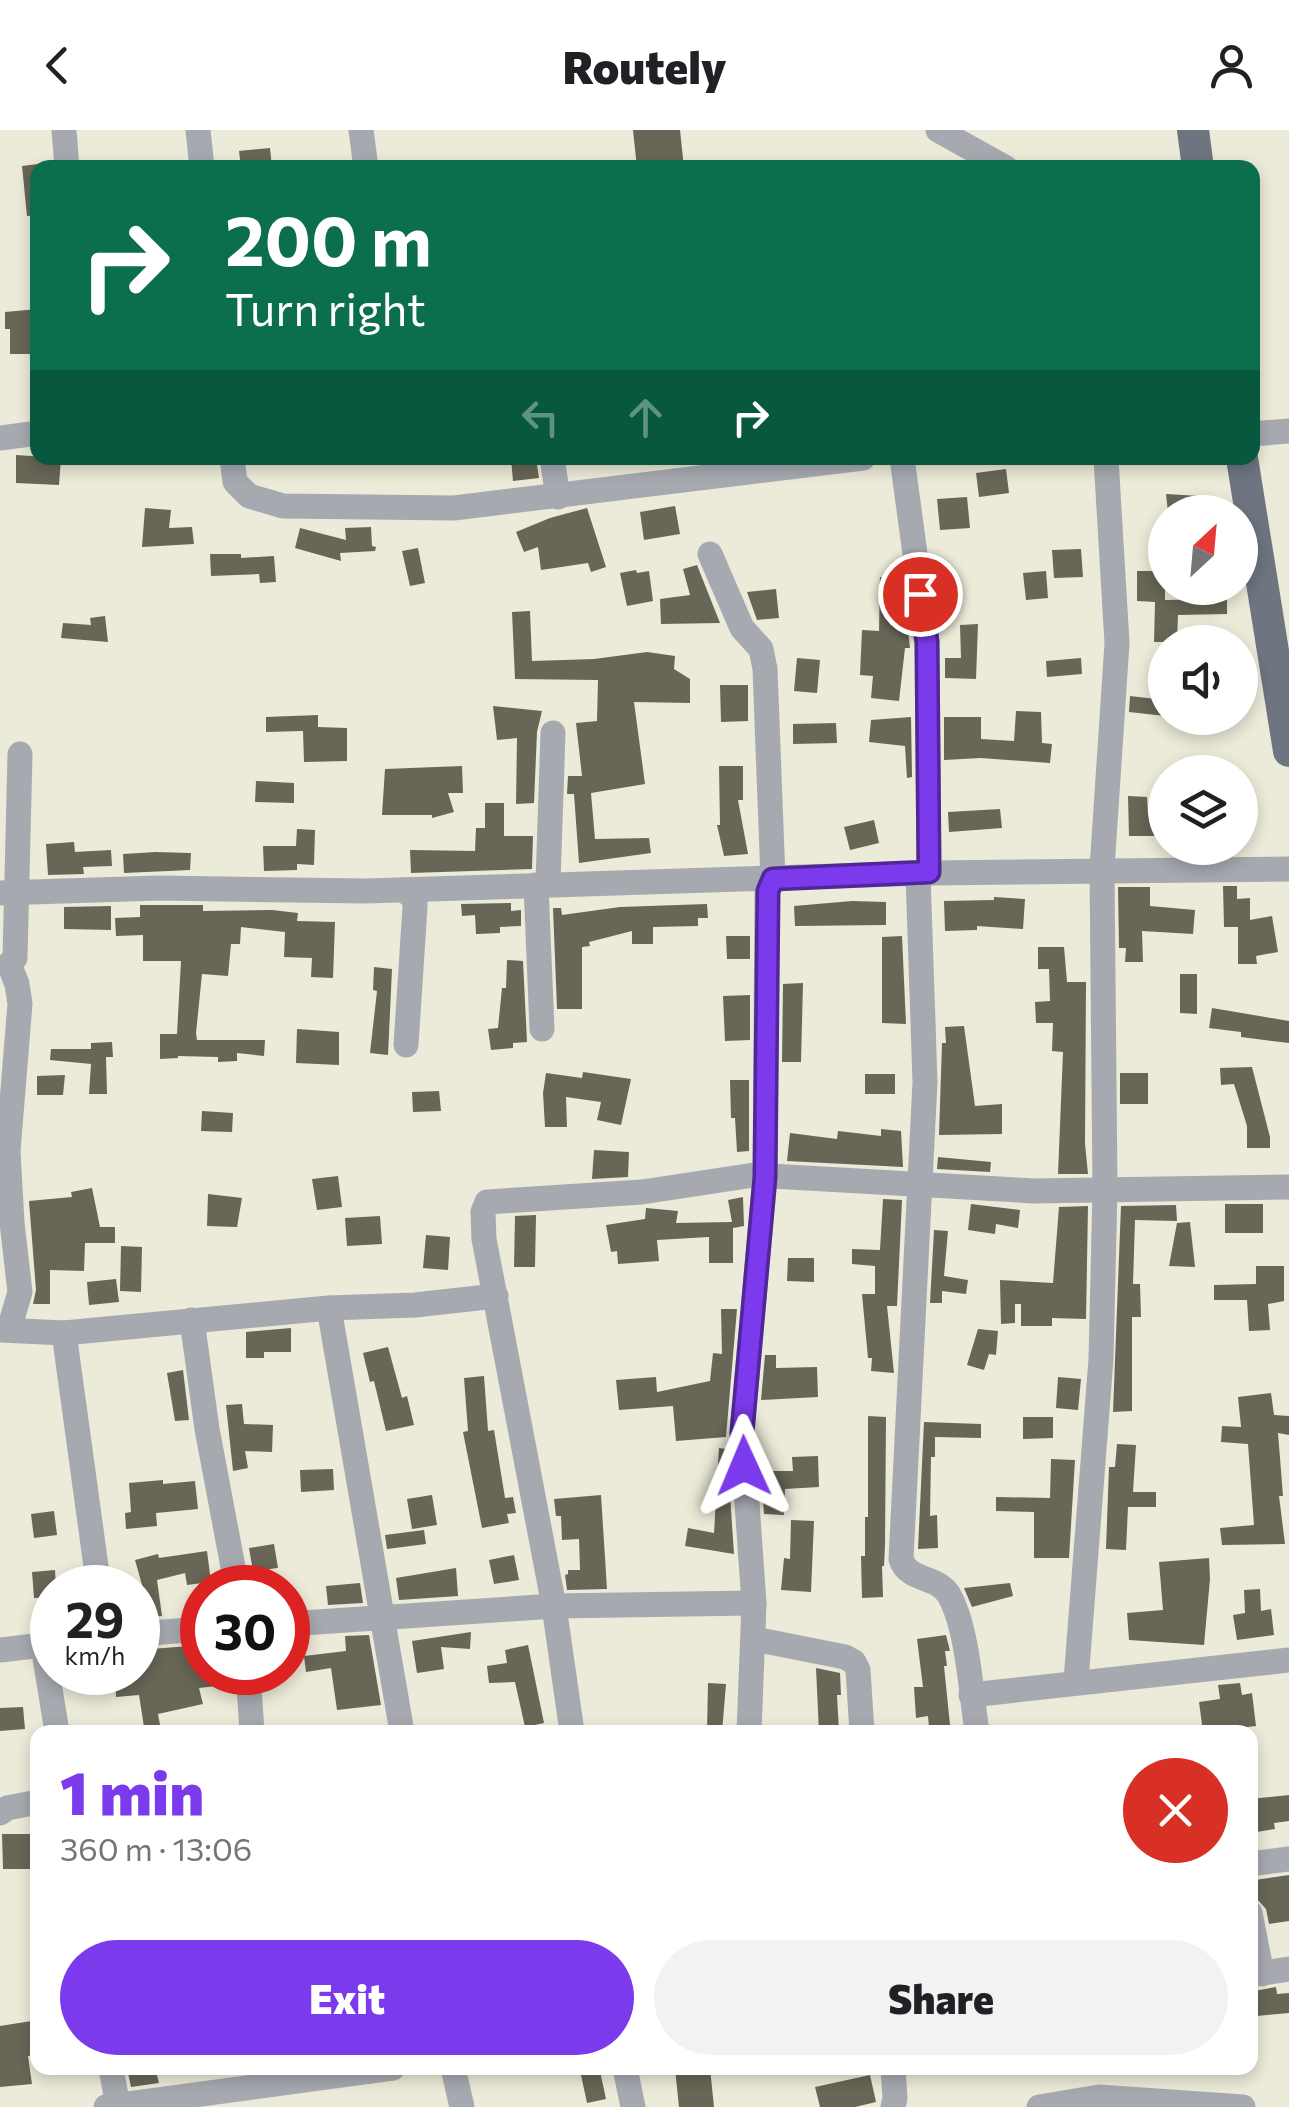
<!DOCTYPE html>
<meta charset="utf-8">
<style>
body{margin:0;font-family:Commissioner,sans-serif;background:#f2f2f2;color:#202124;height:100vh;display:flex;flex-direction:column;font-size:38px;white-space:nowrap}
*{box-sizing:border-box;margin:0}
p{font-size:32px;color:#757577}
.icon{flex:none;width:55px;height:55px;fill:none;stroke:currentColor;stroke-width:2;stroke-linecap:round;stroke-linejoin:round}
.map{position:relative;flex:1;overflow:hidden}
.side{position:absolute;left:30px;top:1595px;width:1228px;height:350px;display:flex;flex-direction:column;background:#fff;border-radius:20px;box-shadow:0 5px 15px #0003}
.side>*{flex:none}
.hud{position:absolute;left:30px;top:30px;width:1230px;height:305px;border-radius:20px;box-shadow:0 5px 15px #0003;background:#0b6e4f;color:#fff;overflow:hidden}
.needle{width:65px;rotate:26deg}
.buttons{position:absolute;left:1148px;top:365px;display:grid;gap:20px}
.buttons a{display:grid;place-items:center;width:110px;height:110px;border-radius:50%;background:#fff;box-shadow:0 5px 15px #0003;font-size:50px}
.speed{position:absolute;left:30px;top:1435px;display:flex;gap:20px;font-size:50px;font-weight:700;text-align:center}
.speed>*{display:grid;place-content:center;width:130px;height:130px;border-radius:50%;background:#fff;box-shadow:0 5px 15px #0003;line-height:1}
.speed small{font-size:25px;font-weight:400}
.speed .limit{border:15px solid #d22;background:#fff;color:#111}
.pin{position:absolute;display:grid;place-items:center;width:85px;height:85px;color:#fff;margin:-42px;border:5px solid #fff;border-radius:50%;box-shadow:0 2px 10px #0007}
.me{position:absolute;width:110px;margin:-55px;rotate:359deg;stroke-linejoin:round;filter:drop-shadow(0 0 8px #0008)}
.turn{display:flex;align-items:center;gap:35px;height:210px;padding:0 30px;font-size:45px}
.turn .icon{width:130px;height:130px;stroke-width:2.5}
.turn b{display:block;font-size:70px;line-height:85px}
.lanes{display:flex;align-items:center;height:95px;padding:0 30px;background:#0003;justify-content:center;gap:50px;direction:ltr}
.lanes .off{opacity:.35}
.round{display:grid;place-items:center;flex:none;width:105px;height:105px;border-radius:52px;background:#f2f2f2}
.summary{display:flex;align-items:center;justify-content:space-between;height:170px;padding:0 30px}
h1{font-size:60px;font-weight:800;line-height:75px;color:#7c3aed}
.primary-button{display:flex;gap:20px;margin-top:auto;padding:20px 30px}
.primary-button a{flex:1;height:115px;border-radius:60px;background:#7c3aed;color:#fff;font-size:40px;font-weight:800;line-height:115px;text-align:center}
.primary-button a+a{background:#f2f2f2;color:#202124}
header{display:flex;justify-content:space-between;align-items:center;height:130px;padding:0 30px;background:#fff;font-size:45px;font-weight:800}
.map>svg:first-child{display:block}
.building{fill:#686656}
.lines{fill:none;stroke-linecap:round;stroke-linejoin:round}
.minor{stroke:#a6aab0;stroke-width:25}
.major{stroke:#6e7581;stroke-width:32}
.route-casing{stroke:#51269a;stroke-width:25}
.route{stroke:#7c3aed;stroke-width:18}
</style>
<header><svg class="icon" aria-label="back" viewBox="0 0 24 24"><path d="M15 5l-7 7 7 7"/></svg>Routely<svg class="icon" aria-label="person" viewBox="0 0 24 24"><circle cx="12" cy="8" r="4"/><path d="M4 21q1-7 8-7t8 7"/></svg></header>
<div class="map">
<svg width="1289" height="1977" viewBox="0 0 1289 1977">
<rect width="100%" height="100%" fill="#ecead8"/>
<!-- building -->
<g class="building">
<path d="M633,0h47l4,38h-47z"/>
<path d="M270,18l2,20h-31l-2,-17z"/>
<path d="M38,34v51l-11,1 -5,-50z"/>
<path d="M38,179v45h-28v-25h-5v-17z"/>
<path d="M16,325l45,3 -2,27 -43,-2z"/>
<path d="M511,328h25l3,20 -26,3z"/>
<path d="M1006,339l3,24 -30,4 -3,-24z"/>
<path d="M1166,364l51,3 -1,15h-48z"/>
<path d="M967,367l3,31 -30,2 -3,-31z"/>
<path d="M675,376l5,28 -36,6 -4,-28z"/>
<path d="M145,378l26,2 -2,18 23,-1 2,17 -52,3z"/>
<path d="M587,378l19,59 -15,5 -3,-9 -47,7 -3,-23 -14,5 -8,-20 34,-14z"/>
<path d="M371,397l1,19 4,1 -1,4 -35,2 1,8 -46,-13 5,-20 46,12 -1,-12z"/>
<path d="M418,418l7,35 -15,3 -8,-35z"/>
<path d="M1081,419l2,28 -29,1 -2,-28z"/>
<path d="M210,424h31v4l33,-2 2,26 -16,1 -1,-9 -48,2z"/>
<path d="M697,435l23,58 -59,1 -1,-25 30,-4 -7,-26z"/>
<path d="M636,440l1,3 12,-2 4,30 -26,5 -7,-33z"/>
<path d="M1046,441l2,27 -22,2 -3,-27z"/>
<path d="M1137,441h28v29l62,-1v15l-49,1 -1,27h-23l1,-40 -18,-1z"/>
<path d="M880,447l18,1v19l6,-1 6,52h-5l-6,53 -28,-3 2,-22 -13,-1 2,-45 17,1z"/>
<path d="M776,459l3,29 -22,2 -10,-28z"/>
<path d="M530,481l2,50 62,-2 53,-7 28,4 -1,13 16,10v24l-56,-1 11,82 -54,9 4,46 54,-1 2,15 -72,10 -5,-69h-7l1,-18h14l-6,-53 21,-2 1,-41 -83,-1 -3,-67z"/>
<path d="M105,486l3,26 -47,-4 2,-15 28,2 -1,-7z"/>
<path d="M978,494l-2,55 -31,-1v-20h16l-1,-33z"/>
<path d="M797,528l23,2 -3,33 -23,-2z"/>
<path d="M1081,528l1,16 -35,3 -1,-16z"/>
<path d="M720,555h28v36l-27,1z"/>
<path d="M1130,566l35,4v16l-36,-4z"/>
<path d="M493,576l49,5 -5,21 -3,71 -18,1 1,-66 -20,2z"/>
<path d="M1016,581l25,1 1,31 10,1 -2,19 -69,-5 -37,2v-43h37v22l33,2z"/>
<path d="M318,585v12l29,1v33l-43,1 -1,-31 -37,1v-15z"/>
<path d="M911,587l1,60 -5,1 -2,-32 -36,-4 2,-22z"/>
<path d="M836,593l1,20 -44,1v-20z"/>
<path d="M462,636l1,27h-15l6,19 -22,6v-3h-50l3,-46z"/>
<path d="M719,636h24v34h-5l10,54 -24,2 -7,-31h3z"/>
<path d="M256,651l38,2v20l-39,-1z"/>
<path d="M1128,666l19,1 1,17h11v22h-30z"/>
<path d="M485,673h19v33h29l-1,33 -121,4 -1,-23 65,1 1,-23h9z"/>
<path d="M1000,679l2,19 -53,4 -1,-20z"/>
<path d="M874,690l5,23 -29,7 -6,-23z"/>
<path d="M297,699l18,1 -1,35 -17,-1v6l-33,1 -1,-25h33z"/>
<path d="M74,712l1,10 36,-2 1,16 -29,1 1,7 -36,1 -2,-31z"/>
<path d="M156,722l35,1 -1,17 -66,3 -1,-19z"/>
<path d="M1223,756h14v13l13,-1v22l22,-4 6,36 -22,4 1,8h-19v-37h-14z"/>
<path d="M1118,757h32v19l45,4 -2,24 -51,-3 1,31h-18l1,-14h-7z"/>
<path d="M994,767l31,2 -2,30 -46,-3v4l-32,1 -1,-30 50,-1z"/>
<path d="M852,771l34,1v23l-91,1 -1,-20z"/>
<path d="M511,773v8l10,-1v16l-21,1v6l-24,1 -1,-19 -13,1 -1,-12z"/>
<path d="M707,774l1,14h-10v8l-45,1v17h-21v-13l-43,11 1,4 -8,1v62h-25l-4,-101h8l1,7 58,-8z"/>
<path d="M140,775h63v6l69,-1 26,3 -1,8 38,1 -2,56 -22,-1 1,-19 -28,-1 1,-25 -44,-5 -1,17h-9l-3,32 -26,-2 -6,59 1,7h68l-1,16 -27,-3v8l-19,1v-5l-40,-1v2l-18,1v-25h17l4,-73h-38v-26l-27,1 -1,-18 25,-1z"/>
<path d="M111,776v24l-47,-1v-22z"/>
<path d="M726,806h24v23h-23z"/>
<path d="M902,806l4,88 -24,-1v-86z"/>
<path d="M1038,817h26l3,35h19l-1,162 3,30h-30l5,-122 -11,-1 1,-28h-17l-1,-21 15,-1 -1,-32h-11z"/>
<path d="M507,830l16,1 4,81 -14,1v5l-22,2 -3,-21 10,-1 4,-40h4z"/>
<path d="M374,837l18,2 -4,86 -18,-2 7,-62 -4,-1z"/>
<path d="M1180,844h17v40l-17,-1z"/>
<path d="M803,853l-2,79h-19l1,-78z"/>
<path d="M750,865v45l-25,1 -2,-45z"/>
<path d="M1212,878l77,13v22l-48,-6v-5l-32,-4z"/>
<path d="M964,896l11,80 27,-2v30l-63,1 3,-92h4l-1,-16z"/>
<path d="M297,899l42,3v33l-43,-2z"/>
<path d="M112,912l1,15h-7l1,37h-18l2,-30 -41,-4 1,-11h40v-6z"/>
<path d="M1252,937l18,70v11h-23v-22l-13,-42 -13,1 -1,-17z"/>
<path d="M583,942l48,7 -10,46 -24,-5 4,-18 -35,-5 1,30h-22l-2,-34 3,-20 36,5z"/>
<rect x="1120" y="943" width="28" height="31"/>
<rect x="865" y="944" width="30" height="20"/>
<path d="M65,945l-2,20h-26v-19z"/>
<path d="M730,950h19v71l-12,1 -2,-34h-4z"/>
<path d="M439,961l2,20 -28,1 -1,-20z"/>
<path d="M202,981l31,2 -1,19 -31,-1z"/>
<path d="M881,999l20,2 2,36 -116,-6 3,-28 47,6 1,-8 43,5z"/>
<path d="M594,1020l35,2 -1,25 -36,2z"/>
<path d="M938,1027l53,5 -1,10 -53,-3z"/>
<path d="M338,1046l4,31 -25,3 -5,-31z"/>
<path d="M92,1058l8,39h15v16h-30l-1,28 -34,-1v34h-17l3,-14 -7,-89 43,-4 -1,-5z"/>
<path d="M208,1064l34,4 -5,29 -30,-1z"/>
<path d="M743,1067l1,29 -11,2v35h-24v-26l-52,3 2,21 -41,3 -1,-13 -6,1 -5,-27 39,-6 1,-11 32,3 -2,12 56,-1 -4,-22z"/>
<path d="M883,1069l19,1 -5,106h-10l7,67 -23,-2 1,-13h-4l-6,-64h13v-28l-23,-2v-15l28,1z"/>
<path d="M971,1074l49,6 -2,18 -22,-4 -1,10 -27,-4z"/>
<rect x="1225" y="1074" width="38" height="29"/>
<path d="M1176,1075l1,16 -42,-1 -2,64h7l1,33h-9v94l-19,1 8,-206z"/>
<path d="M1088,1076l-2,113 -34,-1v8h-31v-22h-6v19l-14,1 -1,-44 53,3 6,-76z"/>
<path d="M536,1085l-1,52h-21l1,-51z"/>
<path d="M380,1086l2,28 -35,2 -2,-28z"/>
<path d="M1190,1092l5,45 -26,-1 8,-43z"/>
<path d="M934,1100l14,1 -4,45 24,4 -2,14 -24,-3v12h-12z"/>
<path d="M426,1105l24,2 -2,33 -25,-2z"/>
<path d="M121,1116l21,1 -1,45 -21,-1z"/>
<path d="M788,1128h26v24l-27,-1z"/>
<path d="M1256,1136h28v35l-16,3 2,26 -21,1 -2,-31h-33v-15l42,-1z"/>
<path d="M116,1149l3,23 -30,3 -2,-23z"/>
<path d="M721,1179h16l-11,128 -50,4 -3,-35 -54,4 -3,-30 40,-3 1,15 53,-11 3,-28 9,1z"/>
<path d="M291,1198v24h-27v6h-18v-26z"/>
<path d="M978,1199l20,2 -2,24 -7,-1 -5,16 -17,-5z"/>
<path d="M388,1217l14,51 5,-2 7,29 -28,6 -12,-50 -4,1 -7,-29z"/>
<path d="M765,1225h11v13l41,-1 1,30 -57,3z"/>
<path d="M183,1240l6,50 -14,1 -8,-48z"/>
<path d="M484,1246l4,55 6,-1 11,68 8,-1 3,16 -9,1 2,9 -27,5 -19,-96 5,-1 -4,-53z"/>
<path d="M1058,1247l23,2 -3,31 -22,-2z"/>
<path d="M1271,1263l3,22 15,1v19l-11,-2 5,63h-4l6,48 -63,1 -2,-17 34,-3 -6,-81 -27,-2 1,-16 19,1 -3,-30z"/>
<path d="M242,1274l2,20 29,1 -1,27 -27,-1 3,17 -15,3 -7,-66z"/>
<path d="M868,1286l18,1 -1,128 -1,21h-2l1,31 -21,1 -1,-42h4v-39h3z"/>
<path d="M1023,1287h30v21l-30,1z"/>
<path d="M924,1292l57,2v14l-46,-1v20h-4l-1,59 7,-1 1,33 -20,1z"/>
<path d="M1117,1314l19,1 -3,47h23v15h-28l-2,43 -20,-1 3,-82h6z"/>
<path d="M719,1318l8,1 7,105 -49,-8 3,-18 26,5z"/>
<path d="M818,1326l1,31 -34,2 -1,26 -20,-1 -3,-43h32l-1,-14z"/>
<path d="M1051,1329l24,1 -6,98h-35v-46l-38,-1v-14l54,1z"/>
<path d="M333,1339l1,21 -33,2 -1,-22z"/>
<path d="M163,1350v4l32,-3 3,28 -42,4 1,13 -31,3 -1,-16 6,-1 -2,-29z"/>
<path d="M432,1365l5,30 -25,4 -5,-30z"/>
<path d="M601,1365l6,94 -40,1 -2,-15 3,-1v-4h12l-1,-31 -17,1 -1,-24h-5l-2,-17z"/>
<path d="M54,1381l3,24 -23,3 -3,-24z"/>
<path d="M791,1390l23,1 -3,71 -30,-2 3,-32 6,1z"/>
<path d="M424,1400l2,14 -39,5 -2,-14z"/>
<path d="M274,1414l4,24 -25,3 -4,-23z"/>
<path d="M207,1421l4,31 -24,3 -2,-12 -28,7 5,36 -11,1 -16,-57 23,-6 1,4z"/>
<path d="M514,1425l5,25 -25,4 -5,-24z"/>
<path d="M1209,1428l1,21 -6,66 -75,-5 -2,-27 36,-3 -4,-48z"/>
<path d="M456,1438l2,28 -59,4 -3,-22z"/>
<path d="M55,1440l1,18h-4v9l-18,1 -2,-26z"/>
<path d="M360,1453l3,20 -35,2 -2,-19z"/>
<path d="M1010,1453l3,13 -41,11 -8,-19z"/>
<path d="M1260,1459l1,22 10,-2 3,26 -37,5 -4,-25 12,-2 -1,-23z"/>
<path d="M471,1502l-1,17 -29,-2 3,22 -27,4 -5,-32z"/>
<path d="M369,1505l12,70 -44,5 -6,-42 -25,4 -2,-16 42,-5 -1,-15z"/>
<path d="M946,1505l4,16h-5l2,15h-3l6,59 -21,2 -1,-11 -12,2 -2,-31h9l-6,-48z"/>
<path d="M202,1515v27h30l1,12 -34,4 4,16 -45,10 2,11 -16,2 -5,-32 -23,2 -1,-25h23v-22z"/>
<path d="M528,1515l16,78 -19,4 -10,-45 -26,1 -2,-17 20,-3 -2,-13z"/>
<path d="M816,1538l24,5 1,22h-4l2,37h-20z"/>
<path d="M708,1553l18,1 -4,48h-15z"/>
<path d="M1240,1553l2,12 10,-2 4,33 -53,6 -4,-30 21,-3 -2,-14z"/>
<path d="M23,1577l2,22 -25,2v-23z"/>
<path d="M1289,1665v26l-15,2 1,6 -25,4v-34z"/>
<path d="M2,1704h36v35h-35z"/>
<path d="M1289,1745v46l-20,3 -3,-15 -9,-10 -2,-19z"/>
<path d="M1276,1857l1,7 12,-1v20l-32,3 -3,-25z"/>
<path d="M38,1890v35l-10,1 4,28 -32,3v-61z"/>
<path d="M127,1938h28l4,15 -28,4z"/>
<path d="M675,1938h35l4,39h-35z"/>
<path d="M600,1941l6,28 -19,4 -6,-28z"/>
<path d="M870,1945l6,27 -21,5h-35l-5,-20z"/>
</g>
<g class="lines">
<!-- minor -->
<g class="minor">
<path d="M64,0l3,38"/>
<path d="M198,0l4,38"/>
<path d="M361,0l5,38"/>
<path d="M938,0l68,38"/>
<path d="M1252,304l37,-3"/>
<path d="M0,308l38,-5"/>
<path d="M232,328l3,24 14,14 34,10 171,2 409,-50"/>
<path d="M552,328l6,39"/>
<path d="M902,328l25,184 2,231"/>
<path d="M710,424l32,74 19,21 4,20 8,210 -6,12 -2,286 -23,255 12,171 -5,129"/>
<path d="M918,744l7,208 -24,477c7,23 36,16 48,36 19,34 22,98 28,137"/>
<path d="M548,753l5,-150"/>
<path d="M536,755l6,144"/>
<path d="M404,760l11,9v8l-9,138"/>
<path d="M0,763l159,-5 207,3 563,-18 360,-4"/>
<path d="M329,1178l73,424"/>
<path d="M192,1190l15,109 30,159"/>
<path d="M9,1199l11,-37 -8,-69 -4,-72 12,-147 -3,-20 -8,-20 6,-6 5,-204"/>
<path d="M0,1200l64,3 265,-25 86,-3 81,-9"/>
<path d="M64,1203l35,255"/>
<path d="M288,1494l266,-18 200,-3"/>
<path d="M138,1504l64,-5"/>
<path d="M754,1509l91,18 9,5 4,8 4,62"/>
<path d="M43,1516l14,86"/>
<path d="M0,1520l52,-6"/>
<path d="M248,1542l4,60"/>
<path d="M1076,1551l25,-322 4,-169 -3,-321 15,-226 -11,-185"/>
<path d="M971,1565l318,-35"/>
<path d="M572,1602l-18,-126 -70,-367 -1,-27 4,-10 155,-10 112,-17 280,16 255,-4"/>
<path d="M0,1683l7,-5 31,-6"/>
<path d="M1250,1734l39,-5"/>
<path d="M1250,1783l12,61"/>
<path d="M1250,1845l39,-6"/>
<path d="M111,1938l7,39"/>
<path d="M453,1938l9,39"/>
<path d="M625,1938l8,39"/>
<path d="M106,1977l287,-39"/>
<path d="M893,1977l2,-9 -2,-30"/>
<path d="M1039,1977l60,-10 144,10"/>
</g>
<!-- major -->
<g class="major">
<path d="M1193,0l5,38"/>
<path d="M1242,328l47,293"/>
</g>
</g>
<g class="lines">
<!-- route casing -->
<g class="route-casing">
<path id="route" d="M744,1336l-2,-34 23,-255 3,-286 5,-12 156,-7 -2,-230 -7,-48"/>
</g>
<!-- route -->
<use href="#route" class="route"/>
</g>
</svg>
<div class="buttons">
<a><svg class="needle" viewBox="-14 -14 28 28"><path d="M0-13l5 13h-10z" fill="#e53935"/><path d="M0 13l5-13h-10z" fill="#757577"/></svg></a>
<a><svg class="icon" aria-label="sound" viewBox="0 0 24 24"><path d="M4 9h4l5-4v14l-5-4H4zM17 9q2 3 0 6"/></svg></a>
<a><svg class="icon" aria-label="layers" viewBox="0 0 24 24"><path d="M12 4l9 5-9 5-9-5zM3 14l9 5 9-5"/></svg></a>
</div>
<div class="speed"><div>29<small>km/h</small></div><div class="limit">30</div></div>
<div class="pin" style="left:920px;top:464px;background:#d93025"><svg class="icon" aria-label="arrive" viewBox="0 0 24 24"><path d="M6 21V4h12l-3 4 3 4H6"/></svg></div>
<svg class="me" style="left:744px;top:1336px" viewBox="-20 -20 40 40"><path d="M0-17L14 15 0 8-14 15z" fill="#7c3aed" stroke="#fff" stroke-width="4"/></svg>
<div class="hud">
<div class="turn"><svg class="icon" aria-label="right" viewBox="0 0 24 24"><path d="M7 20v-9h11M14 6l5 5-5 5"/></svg><div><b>200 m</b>Turn right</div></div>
<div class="lanes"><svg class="icon off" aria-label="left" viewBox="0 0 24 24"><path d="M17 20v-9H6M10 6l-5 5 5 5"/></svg><svg class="icon off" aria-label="ahead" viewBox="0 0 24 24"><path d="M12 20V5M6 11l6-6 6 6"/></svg><svg class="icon" aria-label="right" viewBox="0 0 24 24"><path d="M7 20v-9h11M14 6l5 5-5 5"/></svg></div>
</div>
<section class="side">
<div class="summary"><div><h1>1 min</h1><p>360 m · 13:06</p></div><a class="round" style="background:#d93025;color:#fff"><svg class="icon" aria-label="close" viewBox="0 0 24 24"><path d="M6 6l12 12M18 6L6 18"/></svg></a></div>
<div class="primary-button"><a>Exit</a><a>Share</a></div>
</section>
</div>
